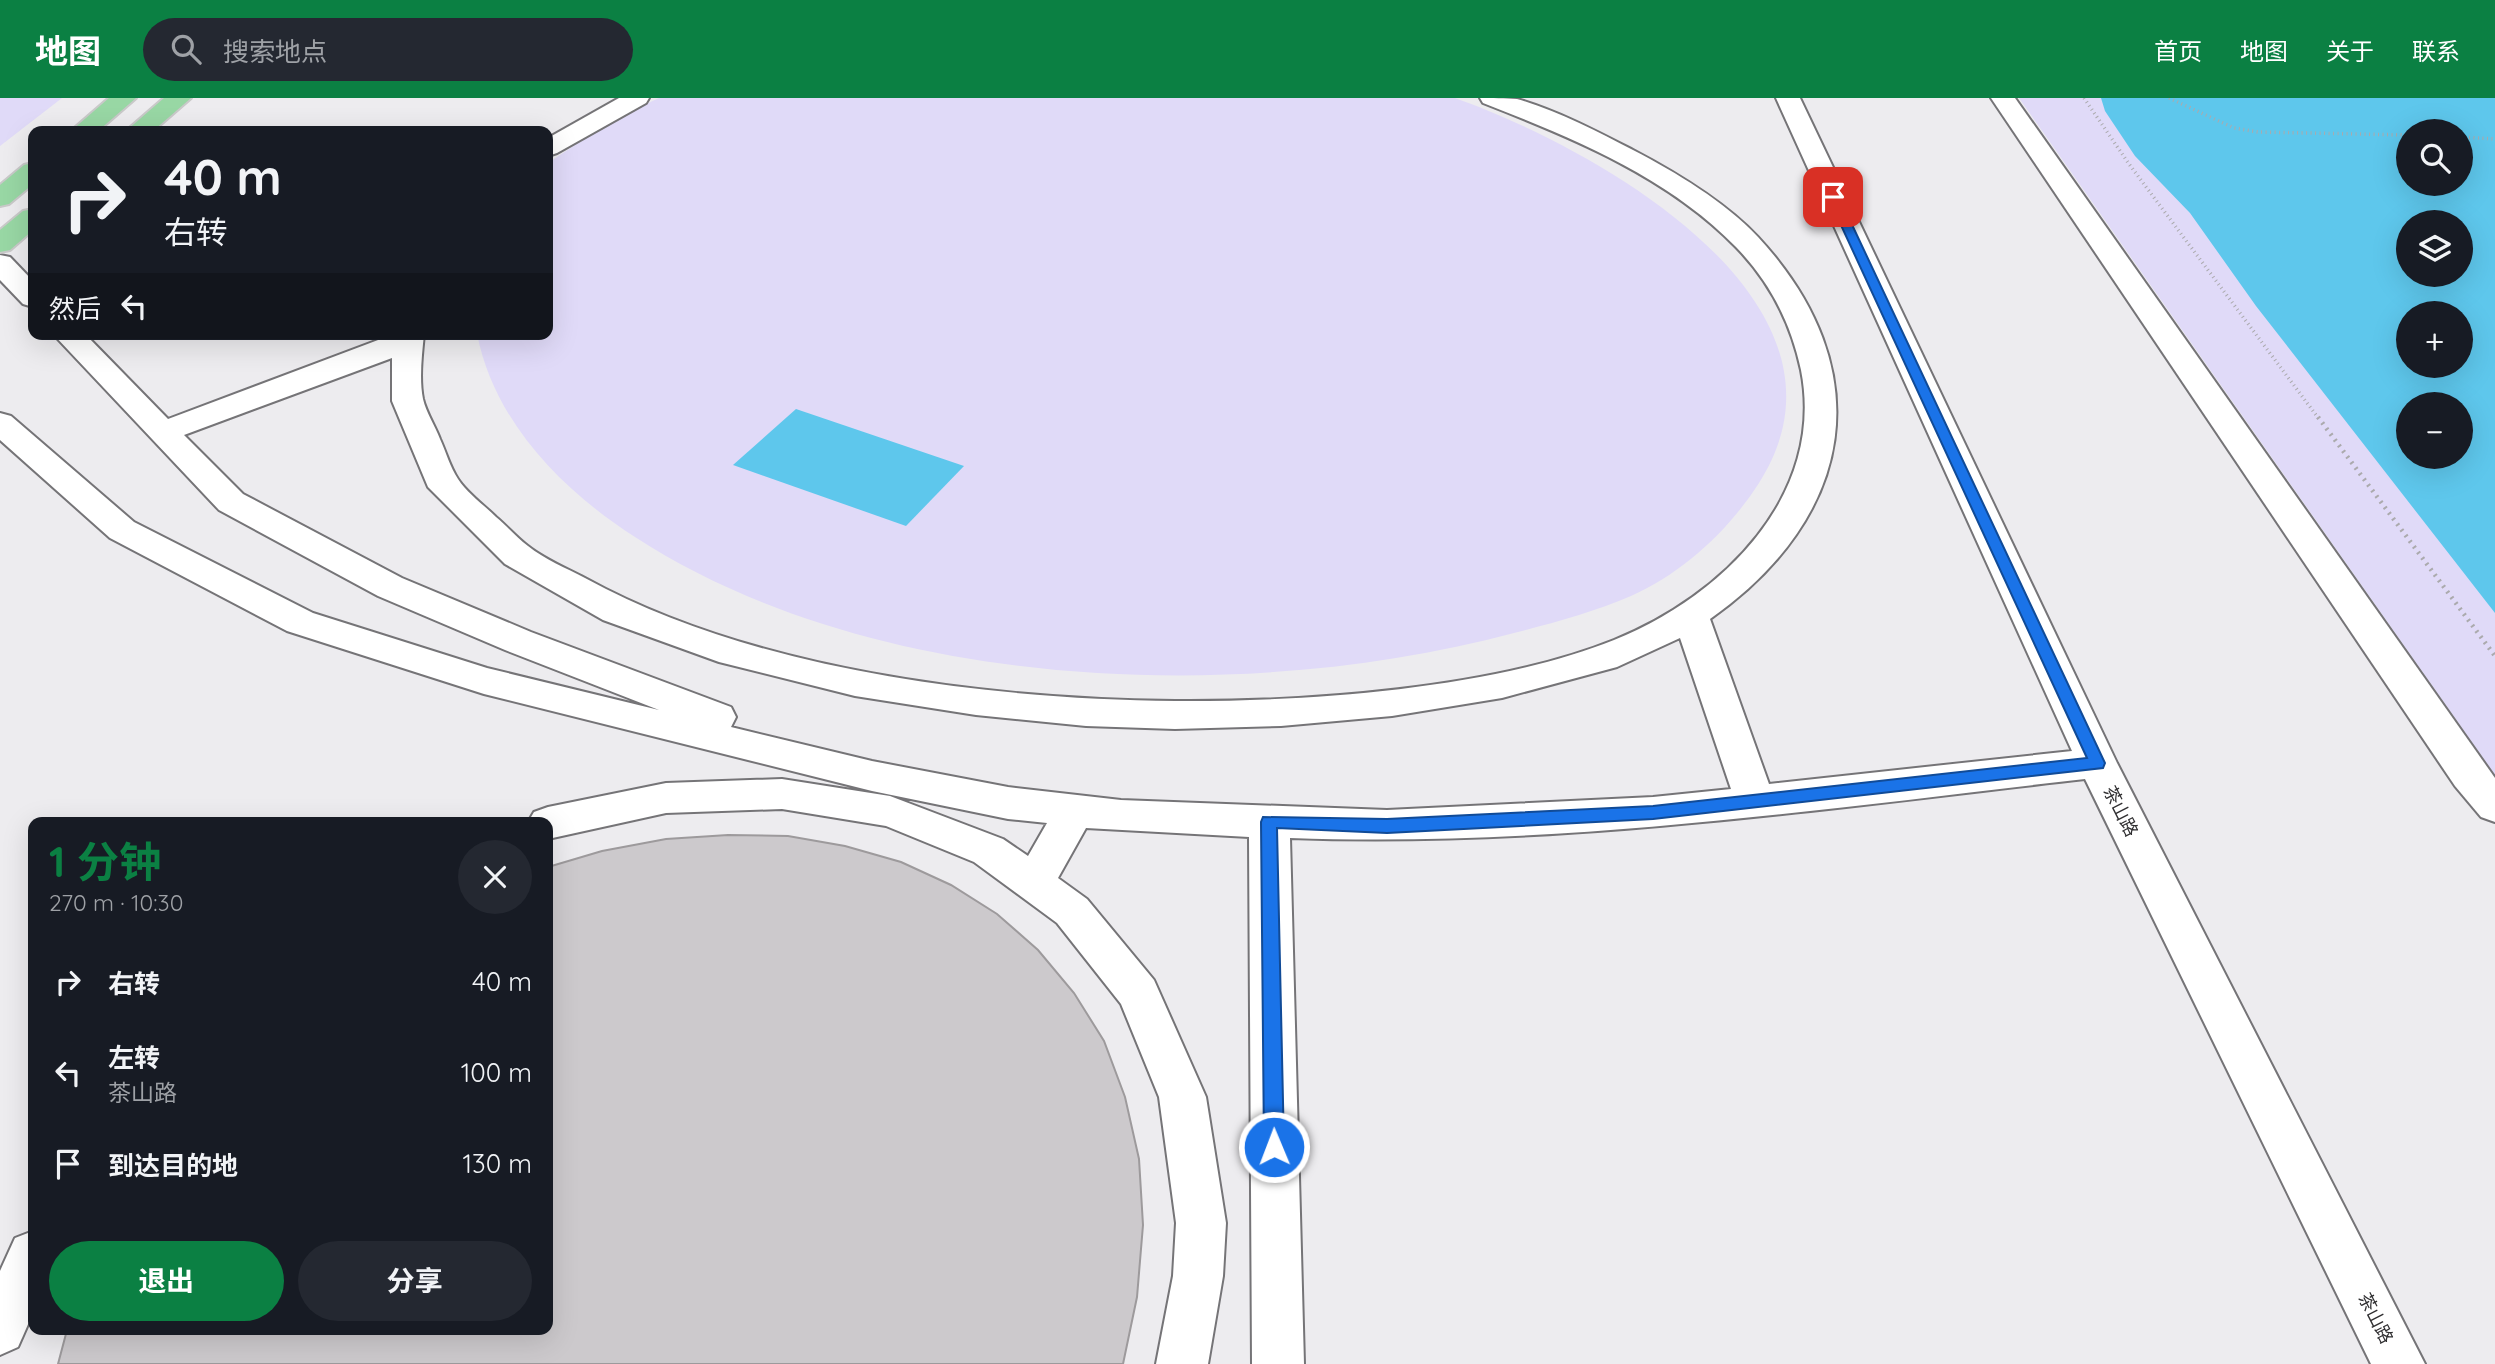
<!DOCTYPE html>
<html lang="zh">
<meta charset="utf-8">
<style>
body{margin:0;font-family:Quicksand,"Noto Sans SC",sans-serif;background:#242831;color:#f1f3f6;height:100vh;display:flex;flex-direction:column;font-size:26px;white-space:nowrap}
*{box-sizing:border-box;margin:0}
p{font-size:23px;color:#9ea1a6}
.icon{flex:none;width:38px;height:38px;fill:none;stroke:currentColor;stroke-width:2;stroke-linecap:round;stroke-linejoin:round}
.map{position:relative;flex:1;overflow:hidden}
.sheet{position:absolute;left:28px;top:719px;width:525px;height:518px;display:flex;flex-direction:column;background:#171b24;border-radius:14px;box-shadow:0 7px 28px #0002}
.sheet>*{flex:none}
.top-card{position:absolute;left:28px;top:28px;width:525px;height:214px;border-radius:14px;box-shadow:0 7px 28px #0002;background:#171b24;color:#f1f3f6;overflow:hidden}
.buttons{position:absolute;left:2396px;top:21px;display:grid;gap:14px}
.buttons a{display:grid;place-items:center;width:77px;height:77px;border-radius:50%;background:#171b24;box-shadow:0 7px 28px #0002;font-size:35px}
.pin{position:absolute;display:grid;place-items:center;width:60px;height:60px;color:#fff;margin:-30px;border-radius:14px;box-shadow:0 4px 10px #0006}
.me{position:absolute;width:77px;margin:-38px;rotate:359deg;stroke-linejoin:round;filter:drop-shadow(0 0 5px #0008)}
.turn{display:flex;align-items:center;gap:24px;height:147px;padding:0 21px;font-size:32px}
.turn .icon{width:91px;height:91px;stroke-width:2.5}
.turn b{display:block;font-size:49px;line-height:60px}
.then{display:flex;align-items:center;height:66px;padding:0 21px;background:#0003;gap:14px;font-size:26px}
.round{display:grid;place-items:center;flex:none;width:74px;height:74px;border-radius:37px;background:#242831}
.overview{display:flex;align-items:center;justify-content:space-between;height:119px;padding:0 21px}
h1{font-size:42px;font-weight:700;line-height:52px;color:#0b8043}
.action{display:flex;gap:14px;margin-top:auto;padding:14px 21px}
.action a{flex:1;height:80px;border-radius:42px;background:#0b8043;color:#fff;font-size:28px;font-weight:700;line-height:80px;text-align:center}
.action a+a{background:#242831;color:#f1f3f6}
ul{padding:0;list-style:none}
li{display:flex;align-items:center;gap:21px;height:91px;padding:0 21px}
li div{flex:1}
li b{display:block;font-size:26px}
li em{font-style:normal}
header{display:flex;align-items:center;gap:42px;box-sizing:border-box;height:98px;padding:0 35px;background:#0b8043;color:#fff}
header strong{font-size:33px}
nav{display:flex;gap:38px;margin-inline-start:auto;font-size:24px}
.search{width:490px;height:63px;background:#242831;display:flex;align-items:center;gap:18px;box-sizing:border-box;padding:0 24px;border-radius:38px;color:#9ea1a6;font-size:26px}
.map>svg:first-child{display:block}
.green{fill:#e0daf8;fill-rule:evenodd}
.water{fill:#5ec7ec;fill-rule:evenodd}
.building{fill:#ccc9cc;stroke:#9d9a9c;stroke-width:2}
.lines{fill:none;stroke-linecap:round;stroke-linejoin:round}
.minor-casing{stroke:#757477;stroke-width:4}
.major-casing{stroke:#c9c9c9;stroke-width:4}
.path-far1{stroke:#abaaad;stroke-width:3.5;stroke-dasharray:1 3.5;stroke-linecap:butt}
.path{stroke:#abaaad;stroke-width:4.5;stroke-dasharray:2 5;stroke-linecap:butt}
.minor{fill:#fff;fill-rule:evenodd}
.major{fill:#98d7a4;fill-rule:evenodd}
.route{fill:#1a73e8;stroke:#114b97;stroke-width:2}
.labels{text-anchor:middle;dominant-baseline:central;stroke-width:6;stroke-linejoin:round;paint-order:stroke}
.street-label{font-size:18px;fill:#2f2e30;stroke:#fff}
</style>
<header>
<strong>地图</strong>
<div class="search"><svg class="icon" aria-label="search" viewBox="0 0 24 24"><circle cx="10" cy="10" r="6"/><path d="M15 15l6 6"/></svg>搜索地点</div>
<nav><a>首页</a><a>地图</a><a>关于</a><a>联系</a></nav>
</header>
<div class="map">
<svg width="2495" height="1266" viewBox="0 0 2495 1266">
<rect width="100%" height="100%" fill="#edecef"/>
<!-- green -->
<g class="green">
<path d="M0,0h62l-62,48z"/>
<path d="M659,0h796c136,48 420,203 304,385 -30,47 -76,90 -128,113 -37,16 -78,27 -117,37 -269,72 -639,60 -879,-96 -73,-47 -140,-114 -158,-203h71v-171l66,-44z"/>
<path d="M2019,0h476v677zM2408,33h52v53h-52zM2408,124h52v53h-52zM2408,215h52v53h-52zM2408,306h52v53h-52z"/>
</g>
<!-- water -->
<g class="water">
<path d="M2101,0h394v515l-239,-307 -66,-93 -55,-57 -30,-45zM2408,33h52v53h-52zM2408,124h52v53h-52zM2408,215h52v53h-52zM2408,306h52v53h-52z"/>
<path d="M796,311l168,57 -58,60 -173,-61z"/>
</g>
<!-- building -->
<path class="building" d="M728,737l60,1 57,10 56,16 50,23 46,29 41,36 36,43 30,48 21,56 14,62 4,66 -6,72 -14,67h-1065l9,-34h481v-463l54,-16 64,-12z"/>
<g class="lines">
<!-- minor casing -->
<g class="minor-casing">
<g id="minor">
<path d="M619,0h30l-3,5 -89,50 -9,3v-18z"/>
<path d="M1480,0c11,0 26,0 37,1 39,11 79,32 116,51 44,23 91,51 125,87 123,133 97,280 -48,382l59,165 303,-33 -296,-653h24l317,665 308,601h-54l-286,-585c-264,30 -529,69 -795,59l14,526h-52l-3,-527 -163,-9 -28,50 29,21 67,81 52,117 20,126 -3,53 -15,88h-52l17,-88 3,-53 -17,-126 -38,-93 -64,-81 -83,-61 -88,-36 -104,-17 -116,4 -118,26v-17h-20l6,-10 14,-5 118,-24 116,-4 108,17 113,43 25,17 19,-33 -39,-4 -136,-28 -388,-97 -197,-63 -177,-93 -110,-98v-27l11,3 123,106 179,91 174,55 172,42 -154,-60 -127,-54 -159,-86 -166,-176h32l83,85 226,-85h30c-2,20 -5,45 -1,65 3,13 12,27 17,40 6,13 10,28 18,40 9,14 26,26 38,38 11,9 21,21 32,29 16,13 38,22 57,32 167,92 401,121 590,123 131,1 317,-12 439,-61 108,-43 212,-145 187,-270 -10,-47 -31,-88 -65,-123 -68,-70 -163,-109 -253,-144zM392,260v43l36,86 77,77 98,56 116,42 136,34 121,19 110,11 89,3 106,-3 111,-10 110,-18 115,-31 63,-29 51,151 -78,8 -266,13 -266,-10 -113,-13 -136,-26 -141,-34 5,-10 -5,-10 -200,-75 -129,-54 -159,-84 -59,-59z"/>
<path d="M1991,0h24l480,680v44l-14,-5 -26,-31z"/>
<path d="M0,157l10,2 23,24v26l-10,-3 -23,-24z"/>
<path d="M33,1133v82l-15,34 -18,8v-84l15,-33z"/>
</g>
</g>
<!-- major casing -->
<g class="major-casing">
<g id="major">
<path d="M109,0h27l-38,33h-27z"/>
<path d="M164,0h27l-38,33h-27z"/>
<path d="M33,65v21l-24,20 -9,2v-21l24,-20z"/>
<path d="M33,111v21l-23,20 -10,2v-22l23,-19z"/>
</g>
</g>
<!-- path-far1 -->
<g class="path-far1">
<path d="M2084,0l45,66 190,255"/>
<path d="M2169,0l65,30 24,4 150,3"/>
<path d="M2460,39l35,2"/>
</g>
<!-- path -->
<path class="path" d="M2318,319l177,239"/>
<!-- minor -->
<use href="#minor" class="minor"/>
<!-- major -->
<use href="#major" class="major"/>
</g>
<!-- route -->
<path class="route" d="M1833,95l6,4 266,566 -2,5 -450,51 -266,14 -110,-5 7,319 -3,7 -7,2 -7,-2 -3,-7 -3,-325 2,-5 124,2 266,-13 434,-48 -259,-561z"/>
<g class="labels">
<!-- street labels -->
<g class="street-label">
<text transform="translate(2121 713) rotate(63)">茶山路</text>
<text transform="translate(2376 1220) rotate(63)">茶山路</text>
</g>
</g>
</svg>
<div class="buttons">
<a><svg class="icon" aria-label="search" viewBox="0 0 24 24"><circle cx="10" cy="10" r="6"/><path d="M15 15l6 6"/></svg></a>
<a><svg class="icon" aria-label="layers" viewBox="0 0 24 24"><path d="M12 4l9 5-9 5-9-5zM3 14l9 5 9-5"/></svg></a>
<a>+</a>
<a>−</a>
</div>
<div class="pin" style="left:1833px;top:99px;background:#d93025"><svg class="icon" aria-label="arrive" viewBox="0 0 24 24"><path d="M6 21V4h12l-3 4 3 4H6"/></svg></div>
<svg class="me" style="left:1274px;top:1049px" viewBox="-20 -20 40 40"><circle r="17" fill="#1a73e8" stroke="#fff" stroke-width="3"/><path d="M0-11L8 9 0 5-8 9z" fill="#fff"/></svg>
<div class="top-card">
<div class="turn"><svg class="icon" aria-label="right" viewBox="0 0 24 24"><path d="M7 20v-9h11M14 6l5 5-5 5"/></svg><div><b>40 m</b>右转</div></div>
<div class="then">然后<svg class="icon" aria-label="left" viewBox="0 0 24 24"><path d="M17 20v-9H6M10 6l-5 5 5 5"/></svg></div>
</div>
<section class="sheet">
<div class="overview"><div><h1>1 分钟</h1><p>270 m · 10:30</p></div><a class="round"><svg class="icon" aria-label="close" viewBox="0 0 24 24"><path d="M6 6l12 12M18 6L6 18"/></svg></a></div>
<ul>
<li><svg class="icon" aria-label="right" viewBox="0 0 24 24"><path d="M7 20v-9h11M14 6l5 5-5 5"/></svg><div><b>右转</b></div><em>40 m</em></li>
<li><svg class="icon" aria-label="left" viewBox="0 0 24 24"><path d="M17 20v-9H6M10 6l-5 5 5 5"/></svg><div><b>左转</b><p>茶山路</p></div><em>100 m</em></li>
<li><svg class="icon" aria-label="arrive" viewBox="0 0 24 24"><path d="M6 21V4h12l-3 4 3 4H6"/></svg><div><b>到达目的地</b></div><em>130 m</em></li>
</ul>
<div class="action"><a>退出</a><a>分享</a></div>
</section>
</div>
